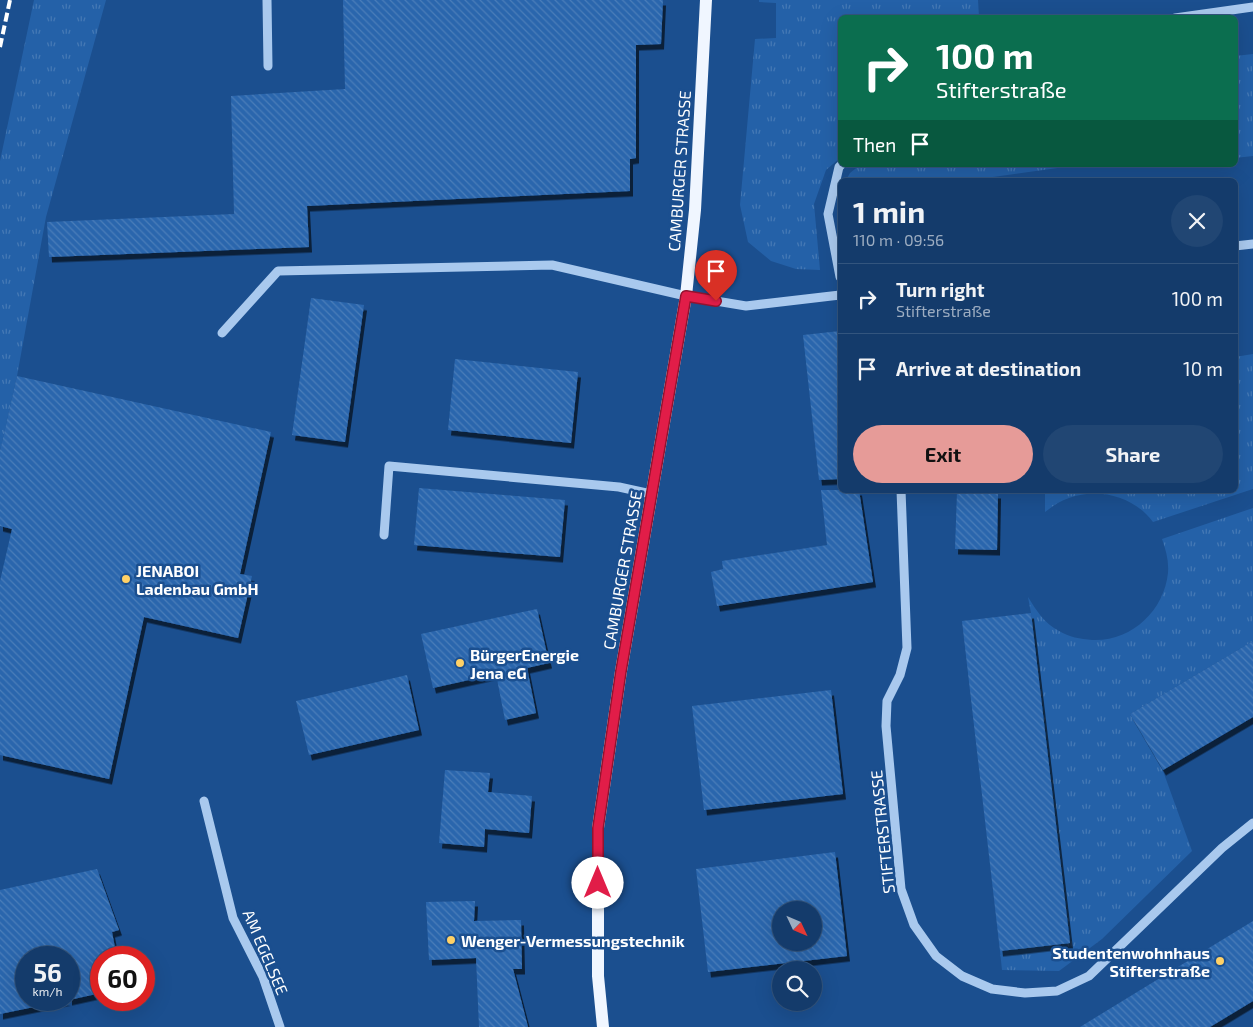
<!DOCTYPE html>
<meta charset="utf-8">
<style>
body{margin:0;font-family:"Exo 2",sans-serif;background:#214673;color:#f1f3f6;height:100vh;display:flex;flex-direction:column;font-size:19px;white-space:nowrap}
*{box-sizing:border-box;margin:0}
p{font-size:16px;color:#9dadc1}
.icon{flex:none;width:28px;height:28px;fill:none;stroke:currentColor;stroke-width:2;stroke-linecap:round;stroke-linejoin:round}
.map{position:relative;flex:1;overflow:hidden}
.sheet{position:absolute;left:838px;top:178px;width:400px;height:315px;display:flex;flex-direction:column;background:#143b6b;border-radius:8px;box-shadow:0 5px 20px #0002,0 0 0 1px #33557e}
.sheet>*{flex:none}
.banner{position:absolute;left:838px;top:15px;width:400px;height:152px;border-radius:8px;box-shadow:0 5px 20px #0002,0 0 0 1px #33557e;background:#0b6e4f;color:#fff;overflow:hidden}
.needle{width:32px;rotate:134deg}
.buttons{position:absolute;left:772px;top:901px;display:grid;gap:10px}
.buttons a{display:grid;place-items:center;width:50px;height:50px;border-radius:50%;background:#143b6b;box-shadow:0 5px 20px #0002,0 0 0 1px #33557e;font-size:25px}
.speed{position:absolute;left:15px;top:946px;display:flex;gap:10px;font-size:25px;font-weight:700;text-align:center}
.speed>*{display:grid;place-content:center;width:65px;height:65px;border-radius:50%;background:#143b6b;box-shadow:0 5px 20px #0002,0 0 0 1px #33557e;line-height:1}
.speed small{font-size:12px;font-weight:400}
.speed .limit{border:8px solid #d22;background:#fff;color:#111}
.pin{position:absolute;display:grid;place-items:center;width:42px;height:42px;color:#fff;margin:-51px -21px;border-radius:50% 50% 50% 0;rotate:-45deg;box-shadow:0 0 5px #0007}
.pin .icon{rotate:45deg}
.me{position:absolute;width:55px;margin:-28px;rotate:0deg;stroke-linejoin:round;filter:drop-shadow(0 0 4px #0008)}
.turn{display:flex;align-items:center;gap:18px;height:105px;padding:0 15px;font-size:22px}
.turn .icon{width:65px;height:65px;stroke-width:2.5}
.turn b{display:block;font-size:35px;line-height:42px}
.then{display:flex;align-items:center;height:48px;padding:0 15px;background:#0003;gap:10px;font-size:19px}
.round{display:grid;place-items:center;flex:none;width:52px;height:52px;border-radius:26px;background:#214673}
.summary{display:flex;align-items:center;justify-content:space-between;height:85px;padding:0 15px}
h1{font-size:30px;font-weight:700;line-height:38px}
.cta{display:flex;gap:10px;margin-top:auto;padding:10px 15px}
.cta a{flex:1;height:58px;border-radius:30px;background:#e69b98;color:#111;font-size:20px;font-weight:700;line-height:58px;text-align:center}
.cta a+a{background:#214673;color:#f1f3f6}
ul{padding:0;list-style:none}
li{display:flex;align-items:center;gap:15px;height:70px;padding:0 15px;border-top:1px solid #33557e}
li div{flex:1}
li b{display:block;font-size:19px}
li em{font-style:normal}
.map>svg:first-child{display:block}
.grass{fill:url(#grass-tufts)}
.building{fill:url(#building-back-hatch);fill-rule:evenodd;filter:url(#shadow)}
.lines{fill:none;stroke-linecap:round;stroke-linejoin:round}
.minor{stroke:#a9c9ee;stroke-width:9}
.major{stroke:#f0f6ff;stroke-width:12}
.rail{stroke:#fff;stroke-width:4;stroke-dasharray:9 4;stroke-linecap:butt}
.route-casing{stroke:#92132f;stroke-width:12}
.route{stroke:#e11d48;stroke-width:9}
.poi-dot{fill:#ffd166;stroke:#1b4f8f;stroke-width:2}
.labels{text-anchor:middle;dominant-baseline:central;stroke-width:5;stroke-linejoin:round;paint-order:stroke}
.street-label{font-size:16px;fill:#fff;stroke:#1b4f8f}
.poi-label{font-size:16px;font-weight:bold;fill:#fff;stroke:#1b4f8f;text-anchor:start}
</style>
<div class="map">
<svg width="1253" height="1027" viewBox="0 0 1253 1027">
<defs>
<pattern id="grass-tufts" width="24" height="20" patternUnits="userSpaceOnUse" patternTransform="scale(1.25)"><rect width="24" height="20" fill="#2461a8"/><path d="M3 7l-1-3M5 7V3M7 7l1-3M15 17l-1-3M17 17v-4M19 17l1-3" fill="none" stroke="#4579b5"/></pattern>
<pattern id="building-back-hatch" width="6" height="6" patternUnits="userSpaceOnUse" patternTransform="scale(1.25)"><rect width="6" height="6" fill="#2a66ad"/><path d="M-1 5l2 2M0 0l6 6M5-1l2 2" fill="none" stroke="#4a7db9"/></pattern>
<filter id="shadow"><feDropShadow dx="3" dy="5.5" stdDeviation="0" flood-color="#0009"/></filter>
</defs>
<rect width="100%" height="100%" fill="#1b4f8f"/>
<!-- grass -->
<g class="grass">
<path d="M34,0h72l-60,217 -29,159 -17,75v-290z"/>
<path d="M759,0h219l1,17 -139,1v140l-14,12 -12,34 6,66 -24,-1 -25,-8 -23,-19 -8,-37 15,-166 21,-1v-35l-17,-1z"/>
<path d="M1253,54v102l-18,2v-102z"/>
<path d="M860,165h219l-108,15h-125l4,-7z"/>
<path d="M1253,354v135l-100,33c-19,-26 -55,-35 -84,-24 -9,3 -16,8 -24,14v-22h190v-133z"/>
<path d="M1253,508v133l-123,73 33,57 29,80 -90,88 -43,32 -57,-1 -2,-19 70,-9 -39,-329 -3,-16c8,13 16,26 31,34 10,6 21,8 33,9 39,2 72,-29 76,-67 1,-12 -2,-23 -6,-34z"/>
</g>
<!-- building -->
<g class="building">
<path d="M343,0h320l-2,44 -25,1v113l-6,1v32l-323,15 2,41 -260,10 -2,-35 187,-8 -3,-118 114,-7z"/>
<path d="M311,298l53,7 -19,137 -53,-7z"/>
<path d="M840,331v148l-21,1 -16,-145z"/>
<path d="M455,359l123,13 -7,71 -123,-13z"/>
<path d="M17,376l254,56 -31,142 12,2 -14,62 -94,-21 -35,162 -109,-24v-174l12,-52 -12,-3v-75z"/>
<path d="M419,488l146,12 -5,57 -146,-12z"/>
<path d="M821,490h38l14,92 -156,24 -6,-34 12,-3 -1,-8 105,-16z"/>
<path d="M957,492l41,1 -1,57 -42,-1z"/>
<path d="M537,609l12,54 -22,5 9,45 -31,7 -9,-46 -63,14 -12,-54z"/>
<path d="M1031,613l39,330 -70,8 -38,-330z"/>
<path d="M1253,641v76l-90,53 -33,-56z"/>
<path d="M407,675l12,55 -110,25 -13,-54z"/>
<path d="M831,690l12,104 -139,16 -12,-104z"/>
<path d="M445,770l45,3 -2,19 44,4 -3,37 -44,-4 -1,18 -45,-4z"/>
<path d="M835,852l12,104 -139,16 -12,-103zM781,910h33v32h-33z"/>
<path d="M97,869l22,61 -7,2 5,26h-16v35l-32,7v-42h-43v42h42l-68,14v-124z"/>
<path d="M475,901l-1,20 47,-1 1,49h-9l15,58h-49l-3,-69 -47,2 -3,-58z"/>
<path d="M1253,921v80l-43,26h-130z"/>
</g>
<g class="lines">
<!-- minor -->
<g class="minor">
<path d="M267,0l1,66"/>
<path d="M1175,18l78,-11"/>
<path d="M1235,246l18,-2"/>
<path d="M840,277l-12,-63 11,-47 2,-2"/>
<path d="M222,333l56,-62 274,-6 134,31 60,10 94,-11"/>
<path d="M901,490l6,158 -7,27 -13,26 -1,25 15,163 13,36 22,31 26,20 30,13 33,4 32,-2 32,-15 133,-128 31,-25"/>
<path d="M384,535l5,-69 230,21 32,7"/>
<path d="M204,801l29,117 30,59 17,50"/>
</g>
<!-- major -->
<path class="major" d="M603,1027l-5,-51v-148l23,-157 65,-375 9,-86 11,-210"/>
<!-- rail -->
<path class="rail" d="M0,47l10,-47"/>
</g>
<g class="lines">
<!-- route casing -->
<g class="route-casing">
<path id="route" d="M598,883v-55l23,-157 65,-375 30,5"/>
</g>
<!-- route -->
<use href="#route" class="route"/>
</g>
<!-- markers -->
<g class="poi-dot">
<circle cx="126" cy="579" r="5"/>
<circle cx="460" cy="663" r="5"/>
<circle cx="451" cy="940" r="5"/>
<circle cx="1220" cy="961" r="5"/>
</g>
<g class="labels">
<!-- street labels -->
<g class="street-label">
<text transform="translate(679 171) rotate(-86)">CAMBURGER STRASSE</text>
<text transform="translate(622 570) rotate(-80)">CAMBURGER STRASSE</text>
<text transform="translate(882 832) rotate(-96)">STIFTERSTRASSE</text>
<text transform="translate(266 952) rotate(67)">AM EGELSEE</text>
</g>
<!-- poi labels -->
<g class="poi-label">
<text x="136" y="570">JENABOI<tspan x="136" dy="18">Ladenbau GmbH</tspan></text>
<text x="470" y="654">BürgerEnergie<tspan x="470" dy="18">Jena eG</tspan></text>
<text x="461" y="940">Wenger-Vermessungstechnik</text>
<text x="1210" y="952" text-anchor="end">Studentenwohnhaus<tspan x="1210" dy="18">Stifterstraße</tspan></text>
</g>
</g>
</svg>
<div class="buttons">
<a><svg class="needle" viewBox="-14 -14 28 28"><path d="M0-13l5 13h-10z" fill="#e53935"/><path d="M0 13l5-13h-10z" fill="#9dadc1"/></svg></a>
<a><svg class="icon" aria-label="search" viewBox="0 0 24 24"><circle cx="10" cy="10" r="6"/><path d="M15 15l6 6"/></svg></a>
</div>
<div class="speed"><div>56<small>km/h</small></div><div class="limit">60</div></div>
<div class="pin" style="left:716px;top:301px;background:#d93025"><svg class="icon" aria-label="arrive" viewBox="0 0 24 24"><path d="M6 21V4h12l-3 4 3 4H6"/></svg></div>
<svg class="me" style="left:598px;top:883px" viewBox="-20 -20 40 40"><circle r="19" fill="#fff"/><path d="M0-13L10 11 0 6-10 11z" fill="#e11d48"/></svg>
<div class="banner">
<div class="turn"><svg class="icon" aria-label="right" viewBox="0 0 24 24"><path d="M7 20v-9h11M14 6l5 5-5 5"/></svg><div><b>100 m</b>Stifterstraße</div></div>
<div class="then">Then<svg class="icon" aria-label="arrive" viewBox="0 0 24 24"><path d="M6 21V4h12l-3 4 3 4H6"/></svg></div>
</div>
<section class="sheet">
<div class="summary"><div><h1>1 min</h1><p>110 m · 09:56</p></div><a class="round"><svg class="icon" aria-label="close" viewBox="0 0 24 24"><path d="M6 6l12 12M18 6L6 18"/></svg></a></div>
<ul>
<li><svg class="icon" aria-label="right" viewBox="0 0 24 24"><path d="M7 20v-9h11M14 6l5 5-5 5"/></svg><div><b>Turn right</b><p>Stifterstraße</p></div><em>100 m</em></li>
<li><svg class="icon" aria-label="arrive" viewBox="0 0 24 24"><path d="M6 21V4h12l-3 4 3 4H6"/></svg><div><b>Arrive at destination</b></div><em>10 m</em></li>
</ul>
<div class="cta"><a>Exit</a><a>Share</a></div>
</section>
</div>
